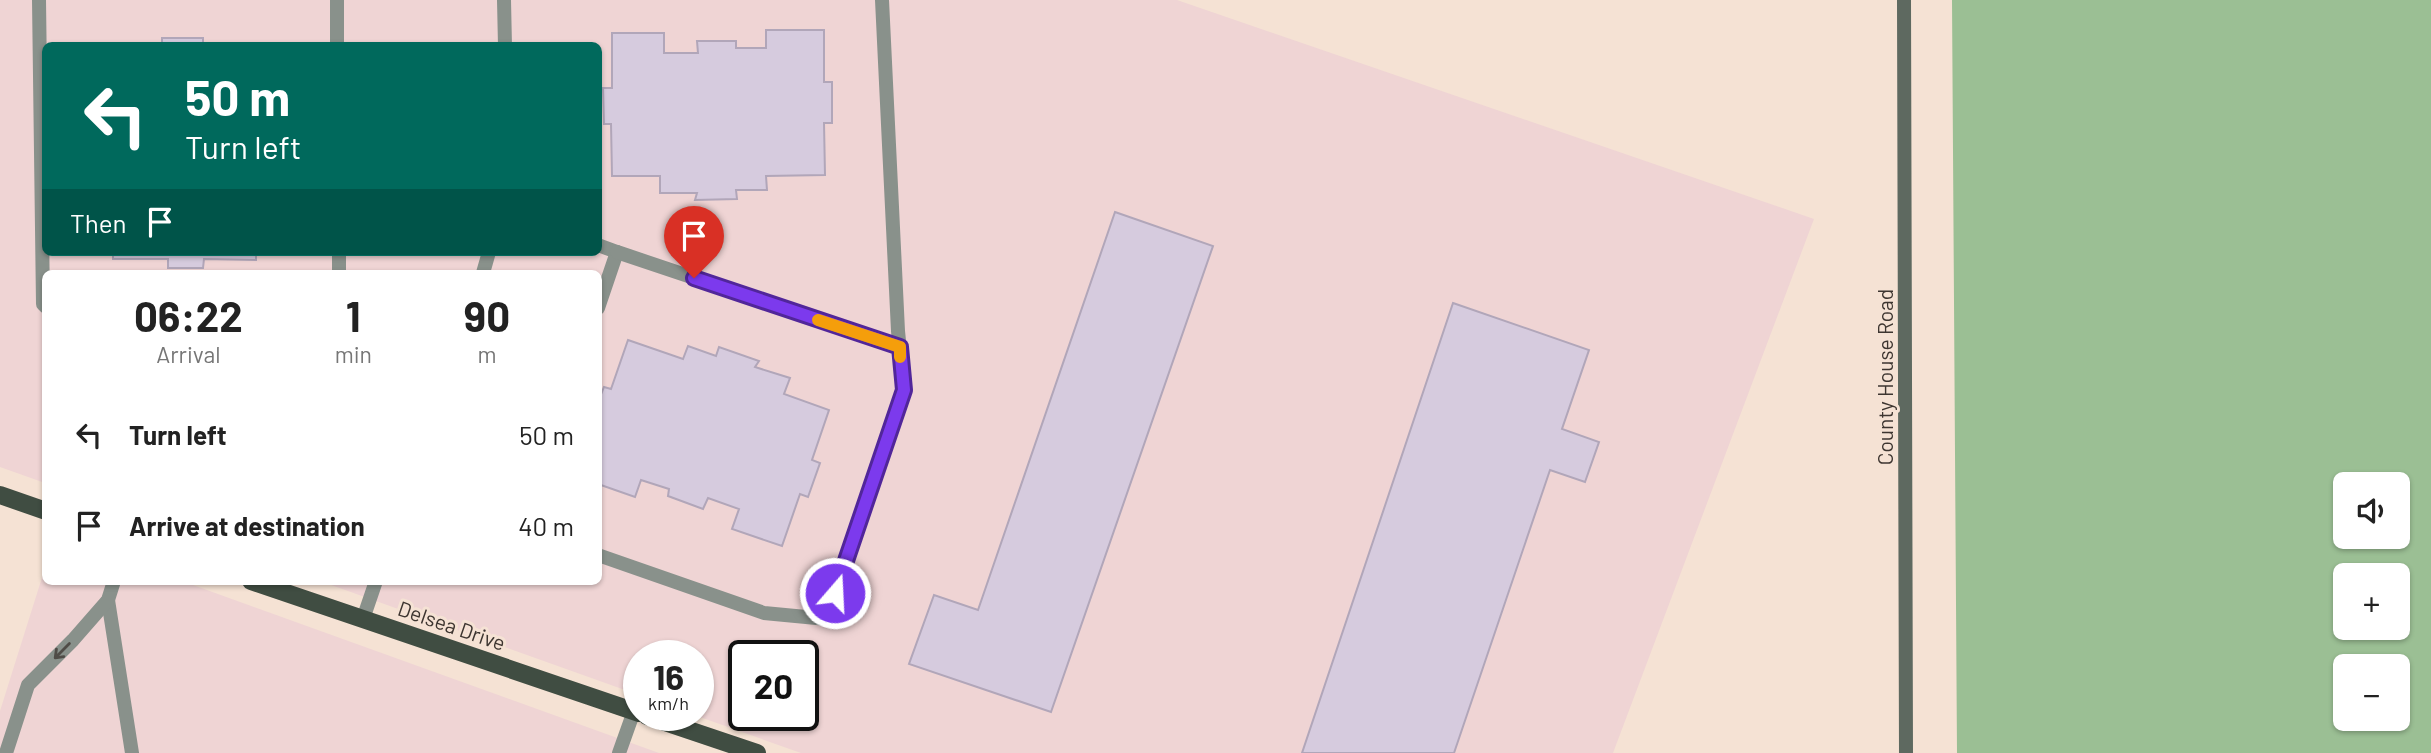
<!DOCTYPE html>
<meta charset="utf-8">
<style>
body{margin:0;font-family:Barlow,sans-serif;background:#f6f6f6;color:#222;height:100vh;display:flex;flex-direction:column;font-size:26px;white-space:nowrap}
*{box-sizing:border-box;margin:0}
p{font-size:23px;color:#767676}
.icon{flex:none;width:38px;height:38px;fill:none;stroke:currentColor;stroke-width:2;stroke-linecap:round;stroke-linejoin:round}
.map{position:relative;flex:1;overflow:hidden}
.drawer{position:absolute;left:42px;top:270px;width:560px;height:315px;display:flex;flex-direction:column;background:#fff;border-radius:10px;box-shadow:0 2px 5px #0004}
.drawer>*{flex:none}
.top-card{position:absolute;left:42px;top:42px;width:560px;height:214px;border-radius:10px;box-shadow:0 2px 5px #0004;background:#00695c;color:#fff;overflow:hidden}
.buttons{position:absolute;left:2333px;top:472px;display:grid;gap:14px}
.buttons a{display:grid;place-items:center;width:77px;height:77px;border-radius:10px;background:#fff;box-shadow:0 2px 5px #0004;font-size:35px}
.speed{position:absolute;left:623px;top:640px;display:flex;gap:14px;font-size:35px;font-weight:700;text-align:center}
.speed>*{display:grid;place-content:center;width:91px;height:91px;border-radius:50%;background:#fff;box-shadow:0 2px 5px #0004;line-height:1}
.speed small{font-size:18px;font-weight:400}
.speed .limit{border:4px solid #111;border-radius:10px;background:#fff;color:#111}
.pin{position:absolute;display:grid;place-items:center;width:60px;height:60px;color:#fff;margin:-72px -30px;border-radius:50% 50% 50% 0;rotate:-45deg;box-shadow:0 0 7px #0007}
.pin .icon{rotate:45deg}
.me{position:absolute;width:77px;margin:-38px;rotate:19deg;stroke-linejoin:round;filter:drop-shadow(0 0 5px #0008)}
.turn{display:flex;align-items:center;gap:24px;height:147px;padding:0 28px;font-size:32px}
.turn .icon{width:91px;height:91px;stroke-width:2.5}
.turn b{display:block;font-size:49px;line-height:60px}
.then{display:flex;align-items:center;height:66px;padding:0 28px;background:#0003;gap:14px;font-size:26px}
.eta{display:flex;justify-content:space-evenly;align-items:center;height:119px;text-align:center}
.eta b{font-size:42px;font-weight:700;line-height:49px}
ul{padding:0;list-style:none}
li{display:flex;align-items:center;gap:21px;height:91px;padding:0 28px}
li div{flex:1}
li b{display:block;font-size:26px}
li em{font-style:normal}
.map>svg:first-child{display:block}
.commercial{fill:#efd4d4;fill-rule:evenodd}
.green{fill:#9bbf94;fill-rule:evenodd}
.building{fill:#d6cbde;stroke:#b1a6b9;stroke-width:2}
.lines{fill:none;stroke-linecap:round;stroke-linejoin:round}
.lane{stroke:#89918b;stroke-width:14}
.secondary{stroke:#5e6960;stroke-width:14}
.primary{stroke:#404d42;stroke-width:18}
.oneway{stroke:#504c47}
.route-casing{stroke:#51269a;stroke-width:18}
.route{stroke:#7c3aed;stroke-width:12}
.slow{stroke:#f59e0b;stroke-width:12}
.labels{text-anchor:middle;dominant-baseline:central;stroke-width:6;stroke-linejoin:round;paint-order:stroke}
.street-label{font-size:21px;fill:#3d3530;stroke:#f5e2d4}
</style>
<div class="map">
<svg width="2431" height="753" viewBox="0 0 2431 753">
<rect width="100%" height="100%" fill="#f5e2d4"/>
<!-- commercial -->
<g class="commercial">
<path d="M0,0h1177l637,219 -201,534h-812l-104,-37 1,-60h-59v39l-319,-114h278v-308h-552l-1,210 -45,-16zM46,46h552v206h-552zM744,656h59v60h-59z"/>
<path d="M45,568l1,13h136l477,172h-659v-42z"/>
</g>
<!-- green -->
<path class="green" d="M1952,0h479v753h-474zM2345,485h53v52h-53zM2345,576h53v52h-53zM2345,667h53v52h-53z"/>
<!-- building -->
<g class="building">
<path d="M766,30h58v52h8v41h-8l1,52 -59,1 1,14h-31l1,9 -42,1 2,-7h-37v-17h-48l-1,-52h-7l-1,-36h9v-55h52v20h34l-1,-12h39v7h30z"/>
<rect x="162" y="38" width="41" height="8"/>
<path d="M1115,212l98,34 -162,466 -142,-48 25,-69 44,15z"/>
<path d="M113,252h143v8l-52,-1 -1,9h-35v-9h-55z"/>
<path d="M1453,303l136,47 -27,79 37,13 -14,40 -35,-12 -96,283h-152z"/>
<path d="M628,340l55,19 5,-13 28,10 3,-9 40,14 -4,6 35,11 -6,16 45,16 -17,50 8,3 -12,34 -8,-3 -18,52 -50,-17 7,-20 -31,-11 -5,11 -35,-13 1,-7 -28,-9 -6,17 -37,-13v-82l6,-15 7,2z"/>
</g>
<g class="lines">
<!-- lane -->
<g class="lane">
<path d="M39,0l4,304 3,3"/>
<path d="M337,0v46"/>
<path d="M504,0l1,46"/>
<path d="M598,245l19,7 -19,56"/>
<path d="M339,252v21"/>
<path d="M617,252l283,95"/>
<path d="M483,273l6,-21"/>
<path d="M598,555l166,58 63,6 77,-229 -6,-59 -16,-331"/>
<path d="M108,600l24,153"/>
<path d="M363,619l13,-38"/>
<path d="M6,753l22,-68 45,-45 35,-40 6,-19"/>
<path d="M619,753l15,-42"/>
</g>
<!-- secondary -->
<path class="secondary" d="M1904,0l2,753"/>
<!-- primary -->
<g class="primary">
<path d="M0,495l46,16"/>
<path d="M251,581l388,132"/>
<path d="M647,716l110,37"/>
</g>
</g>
<!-- one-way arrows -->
<defs><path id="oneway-shaft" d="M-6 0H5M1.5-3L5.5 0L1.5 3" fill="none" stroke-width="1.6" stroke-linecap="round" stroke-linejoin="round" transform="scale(1.75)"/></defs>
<use class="oneway" href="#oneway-shaft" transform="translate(62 651) rotate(135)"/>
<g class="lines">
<!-- route casing -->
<g class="route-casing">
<path id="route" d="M694,278l206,69 4,43 -69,203"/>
</g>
<!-- route -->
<use href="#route" class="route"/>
<!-- slow -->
<path class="slow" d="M818,320l82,27v10"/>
</g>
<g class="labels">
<!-- street labels -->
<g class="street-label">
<text transform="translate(1884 377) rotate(-90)">County House Road</text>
<text transform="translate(452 625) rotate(19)">Delsea Drive</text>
</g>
</g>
</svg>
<div class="buttons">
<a><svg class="icon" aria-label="sound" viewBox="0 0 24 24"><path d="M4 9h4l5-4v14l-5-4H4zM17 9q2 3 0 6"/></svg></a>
<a>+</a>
<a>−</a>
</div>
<div class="speed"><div>16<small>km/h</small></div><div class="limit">20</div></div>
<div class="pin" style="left:694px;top:278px;background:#d93025"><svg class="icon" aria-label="arrive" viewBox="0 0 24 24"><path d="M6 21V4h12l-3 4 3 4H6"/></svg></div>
<svg class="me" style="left:835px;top:593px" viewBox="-20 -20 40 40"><circle r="17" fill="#7c3aed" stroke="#fff" stroke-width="3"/><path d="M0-11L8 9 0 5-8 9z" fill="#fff"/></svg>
<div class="top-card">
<div class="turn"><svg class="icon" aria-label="left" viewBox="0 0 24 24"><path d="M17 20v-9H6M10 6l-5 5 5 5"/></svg><div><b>50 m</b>Turn left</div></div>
<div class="then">Then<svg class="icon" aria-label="arrive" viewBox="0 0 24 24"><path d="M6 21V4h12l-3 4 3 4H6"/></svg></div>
</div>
<section class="drawer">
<div class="eta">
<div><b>06:22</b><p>Arrival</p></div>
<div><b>1</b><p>min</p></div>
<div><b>90</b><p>m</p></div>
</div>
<ul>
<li><svg class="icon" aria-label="left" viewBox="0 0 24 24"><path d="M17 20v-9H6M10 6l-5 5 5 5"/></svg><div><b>Turn left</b></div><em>50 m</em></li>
<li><svg class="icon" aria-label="arrive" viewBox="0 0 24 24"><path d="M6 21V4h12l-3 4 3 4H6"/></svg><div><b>Arrive at destination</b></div><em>40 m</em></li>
</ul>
</section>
</div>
